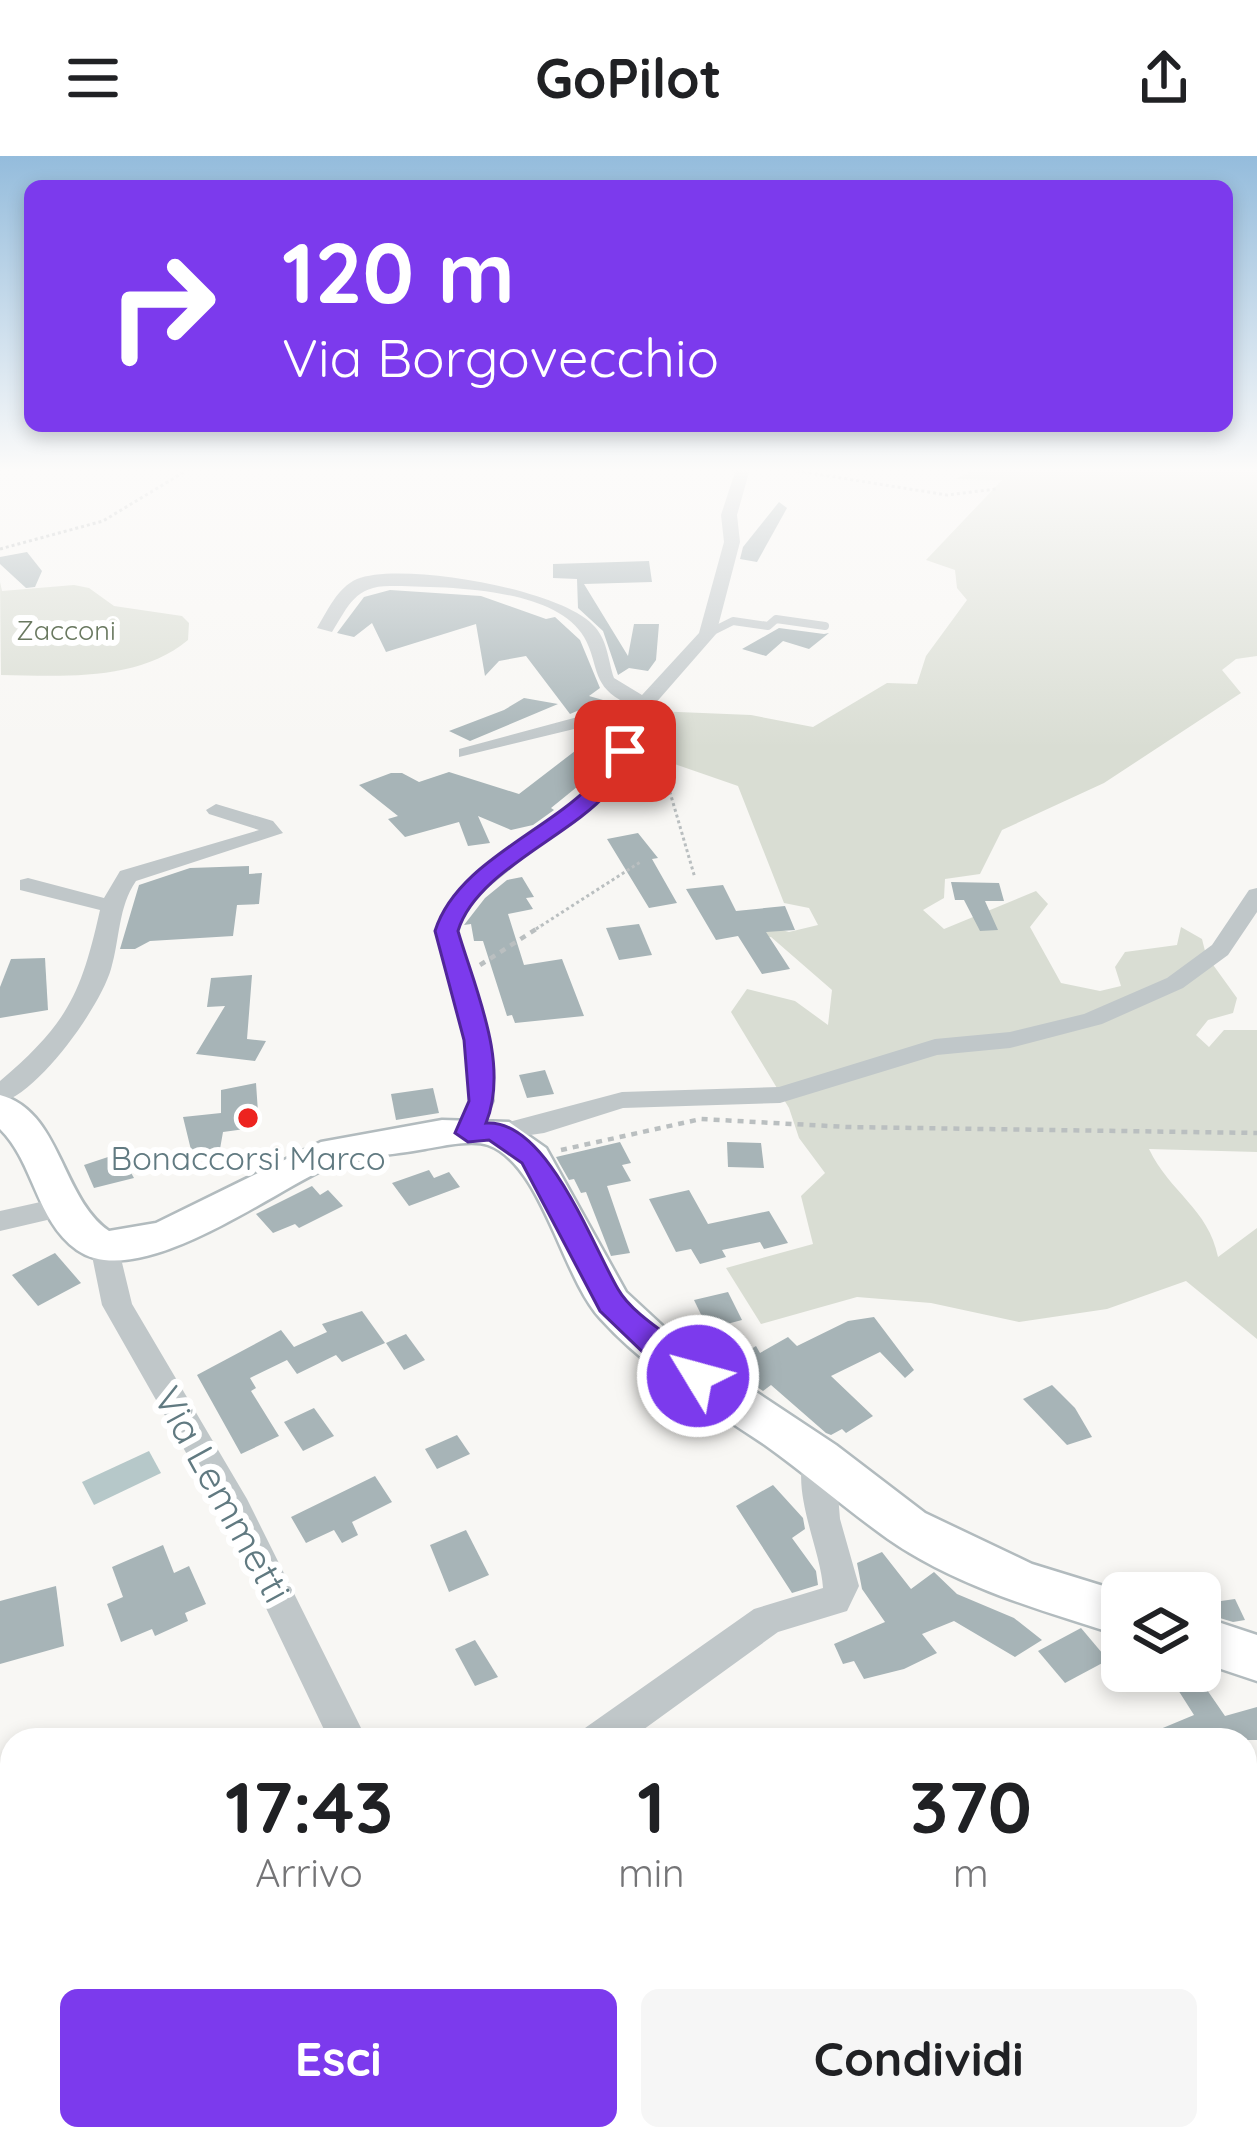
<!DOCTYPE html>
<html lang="it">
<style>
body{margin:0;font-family:Quicksand,sans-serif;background:#f6f6f6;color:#202124;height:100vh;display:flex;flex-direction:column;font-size:45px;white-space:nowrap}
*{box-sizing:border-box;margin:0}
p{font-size:39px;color:#757577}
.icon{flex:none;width:66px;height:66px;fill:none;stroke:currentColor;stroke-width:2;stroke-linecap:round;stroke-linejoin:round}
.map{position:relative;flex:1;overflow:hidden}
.side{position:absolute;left:0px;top:1572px;width:1257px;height:423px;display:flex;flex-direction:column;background:#fff;border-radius:36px 36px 0 0;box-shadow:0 6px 18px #0003}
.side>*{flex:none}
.top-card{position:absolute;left:24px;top:24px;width:1209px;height:252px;border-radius:18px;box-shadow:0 6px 18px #0003;background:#7c3aed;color:#fff;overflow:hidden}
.controls{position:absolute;left:1101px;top:1416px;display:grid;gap:24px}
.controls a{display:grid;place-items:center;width:120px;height:120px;border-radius:18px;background:#fff;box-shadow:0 6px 18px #0003;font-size:60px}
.pin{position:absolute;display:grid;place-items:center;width:102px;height:102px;color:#fff;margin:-51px;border-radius:24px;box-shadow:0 6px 18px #0006}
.me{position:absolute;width:132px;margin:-66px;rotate:307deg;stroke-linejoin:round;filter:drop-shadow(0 0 9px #0008)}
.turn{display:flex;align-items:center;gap:42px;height:252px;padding:0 60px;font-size:54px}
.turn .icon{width:156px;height:156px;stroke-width:2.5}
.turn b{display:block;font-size:84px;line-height:102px}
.eta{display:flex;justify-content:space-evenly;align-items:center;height:204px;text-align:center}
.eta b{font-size:72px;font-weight:800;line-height:84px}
.primary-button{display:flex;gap:24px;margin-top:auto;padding:24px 60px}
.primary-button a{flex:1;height:138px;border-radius:18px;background:#7c3aed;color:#fff;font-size:48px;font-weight:800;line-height:138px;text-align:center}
.primary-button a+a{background:#f6f6f6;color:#202124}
header{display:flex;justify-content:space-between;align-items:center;height:156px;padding:0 60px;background:#fff;font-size:54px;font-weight:800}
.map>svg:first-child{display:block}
.green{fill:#d9ddd3}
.water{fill:#b6c8c9}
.building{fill:#a7b4b7}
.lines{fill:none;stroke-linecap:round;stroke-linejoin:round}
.secondary-casing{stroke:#b2bbbe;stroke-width:5}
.path-far1{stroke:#babfc0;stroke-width:3;stroke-dasharray:3 3;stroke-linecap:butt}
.path{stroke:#babfc0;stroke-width:4.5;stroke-dasharray:6 6;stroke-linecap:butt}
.lane{stroke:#c0c7c9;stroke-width:8}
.street{fill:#c0c7c9;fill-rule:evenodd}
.secondary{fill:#fff;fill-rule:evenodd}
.route{fill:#7c3aed;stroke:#51269a;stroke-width:3}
.poi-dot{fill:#ed231f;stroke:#fff;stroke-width:4.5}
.labels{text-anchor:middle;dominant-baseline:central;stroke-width:12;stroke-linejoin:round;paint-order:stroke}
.far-park-label{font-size:27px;fill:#6a7960;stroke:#fff}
.poi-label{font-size:33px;fill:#617a81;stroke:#fff}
.near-street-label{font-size:39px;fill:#617a81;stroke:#fff}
</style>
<header><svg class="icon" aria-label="menu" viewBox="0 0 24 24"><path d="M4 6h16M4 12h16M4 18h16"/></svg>GoPilot<svg class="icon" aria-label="share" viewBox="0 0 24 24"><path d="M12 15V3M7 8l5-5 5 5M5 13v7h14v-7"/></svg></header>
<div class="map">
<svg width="1257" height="1993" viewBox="0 0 1257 1993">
<rect width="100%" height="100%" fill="#f8f7f4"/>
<!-- green -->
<g class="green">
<path d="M966,313h291v187l-21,3 -14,11 19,23 -137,90 -102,47 -22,44 -35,5 -1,19 -21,12 21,19 92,-38 12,13 -18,23 31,56 39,8 21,-5 -6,-19 10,-15 52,-7 4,-18 21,12 4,16 31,43 -4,15 -25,7 -12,15 13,12 15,-17h33v122l-108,-3c21,44 59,59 69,108l39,-29v111l-71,-58 -79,28 -88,13 -88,-19 -74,-6 -96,27 -35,-56 87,-24 -12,-48 24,-23 -26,-35 -10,-30 -58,-96 16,-23 48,12 33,24 4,-35 -61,-53 -15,2 15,-12 18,5 29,-7 -9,-17 -25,-5 -46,-117 -101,-35 17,-40 97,4 62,12 74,-44 30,1 9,-28 41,-56 -10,-12 -2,-18 -29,-10 76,-80 -47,-1 13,-6z"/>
<path d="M0,426l2,9 72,-6 15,3 25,18 68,10 7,7 -1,17c-50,42 -127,36 -187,35z"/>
</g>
<!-- water -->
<path class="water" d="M149,1295l12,22 -67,32 -12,-23z"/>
<!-- building -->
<g class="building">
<path d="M779,346l8,6 -30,54 -17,-3 3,-12z"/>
<path d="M27,396l15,19 -7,16 -9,1 -26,-24v-7z"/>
<path d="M649,405l3,21 -68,2 44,72 6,-32h25l-3,36 -8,11 -19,-3 -11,7 -15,-44 -25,-23 -1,-29 -24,-1v-14z"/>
<path d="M390,434l91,6 65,23 9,-2 25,23 20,48 -11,8 14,4 -33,14 -44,-58 -27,5 -14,15 -9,-52 -90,28 -14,-29 -18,14 -17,-4 27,-36z"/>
<path d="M779,472l45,6 5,-1 -20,16 -26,-8 -17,15 -24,-7z"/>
<path d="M524,542l34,6 -88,37 -21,-10 55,-21z"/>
<path d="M588,585l21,4 -28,31 7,2 -37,30 3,2 -21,15 -22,5 -33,-14 12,27 -22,3 -9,-24 -54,15 -17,-18 10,-3 -39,-31 32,-12h11l17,9 30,-10 70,22z"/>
<path d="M638,677l20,25 -6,1 25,44 -28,5 -42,-69z"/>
<path d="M249,710v8l13,-1 -3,31 -22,1 -4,31 -83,5 -15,8h-15l19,-64 51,-17z"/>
<path d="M522,721l12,20 -8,1 7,11 -25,5 16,51 38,-6 22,57 -69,7 -3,-8 -5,1 -24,-75h-9l-3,-17 -7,1 21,-27 22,-18z"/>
<path d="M951,726l48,1 5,18h-19l13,29 -18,1 -16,-31h-9z"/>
<path d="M723,729l13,26 49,-5 10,24 -29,2 24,37 -28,5 -24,-38 -22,4 -30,-51z"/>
<path d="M639,768l13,31 -33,5 -13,-32z"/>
<path d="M45,802l3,52 -48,8v-31l11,-28z"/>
<path d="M252,819l-5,64 19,2 -11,20 -59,-7 29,-48 -18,1 4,-29z"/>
<path d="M545,914l9,24 -27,4 -8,-23z"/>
<path d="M256,927l3,44 -36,5 -3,17 -28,5 -9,-37 38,-4v-23z"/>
<path d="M433,932l6,25 -43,7 -5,-26z"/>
<path d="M620,986l11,21 -9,2 9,16 -24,5 23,67 -19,3 -25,-64 -5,1 -7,-14 -5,1 -13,-23z"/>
<path d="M727,986l34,1 3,25 -36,-1z"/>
<path d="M120,997l14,25 -40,10 -10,-23z"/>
<path d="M429,1014l5,8 15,-6 11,15 -51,19 -17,-23z"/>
<path d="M312,1030l8,9 8,-5 15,16 -44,22 -4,-4 -22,9 -17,-19z"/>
<path d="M689,1034l19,34 61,-13 19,32 -24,6 -4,-7 -38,8 4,7 -26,7 -9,-15 -15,3 -27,-53z"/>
<path d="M55,1097l26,30 -43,23 -26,-31z"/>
<path d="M728,1136l14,28 -34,9 -14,-29z"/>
<path d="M362,1155l23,32 -43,19 -6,-7 -39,19 -10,-14 -37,18 6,10 -5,3 28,45 -38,18 -44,-79 84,-45 13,17 33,-15 -5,-8z"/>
<path d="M874,1161l40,53 -9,8 -25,-26 -49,24 42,40 -27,17 -4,-4 -11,6 -5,-2 -55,-48 -8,6 -15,-10 -4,-3 4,-2 -16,-15 24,-15 4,7 28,-16 9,9 51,-25z"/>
<path d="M406,1178l19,26 -21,10 -18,-27z"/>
<path d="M1052,1229l23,23 17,29 -25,8 -44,-46z"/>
<path d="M314,1252l20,28 -31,15 -19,-29z"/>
<path d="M457,1279l13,19 -33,15 -12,-20z"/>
<path d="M375,1320l17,26 -40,20 6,13 -16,8 -8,-13 -28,13 -15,-26z"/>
<path d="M773,1329l30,33 2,11 -13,9 24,33 2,14 -26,8 -56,-87z"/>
<path d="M466,1374l23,45 -40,17 -19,-47z"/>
<path d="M163,1389l11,28 15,-7 17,38 -21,9 3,8 -33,15 -3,-7 -31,13 -14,-38 16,-7 -11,-30z"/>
<path d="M882,1396l29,37 23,-17 23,22 57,24 28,22 -27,17 -61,-36 -32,13 15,19 -33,16 -40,10 -10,-18 -11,3 -9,-20 51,-22 -23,-33 -5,-26z"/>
<path d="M56,1430l8,60 -64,18v-63z"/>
<path d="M1235,1443l10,21 -12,2 -33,-10v-8z"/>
<path d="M1081,1472l27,32 -43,23 -27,-32z"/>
<path d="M475,1484l23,37 -23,9 -20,-37z"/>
<path d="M1166,1515h28l31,45 32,-9v33h-123l60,-25z"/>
</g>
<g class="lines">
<!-- secondary casing -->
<g class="secondary-casing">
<g id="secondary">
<path d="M0,939c61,16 61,103 109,136l47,-8 165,-81 121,-22 67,2 37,26 80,144 53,49 157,104 89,68 107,51 94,29h-4v43c-79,-25 -165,-49 -234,-97 -42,-30 -81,-64 -123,-94 -58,-39 -118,-75 -165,-127 -38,-41 -58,-154 -112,-173 -16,-6 -46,1 -63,4 -31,6 -69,7 -98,19 -57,25 -189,125 -250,82 -41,-29 -43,-88 -77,-121z"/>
<path d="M1200,1460l57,19v46l-57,-19z"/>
</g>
</g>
<!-- path-far1 -->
<g class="path-far1">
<path d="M785,313l162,26 49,-6"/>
<path d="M0,393l103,-28 86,-52"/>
<path d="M653,578l42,144"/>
<path d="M536,773l106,-68"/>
</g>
<!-- path -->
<g class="path">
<path d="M480,809l61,-39"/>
<path d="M561,994l140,-31 146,8 410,6"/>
</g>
<!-- lane -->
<path class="lane" d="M707,478l26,-13 35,5 8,-7 49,7"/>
<!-- street -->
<g class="street">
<path d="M736,313h14l-13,46 3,27 -24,92 -62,71 -36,76 -129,106 -27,29 -5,15 32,109 6,61 -12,28 139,-37 157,-5 156,-48 75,-7 74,-18 83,-36 45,-33 37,-55 8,-2v24l-29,43 -45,33 -81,36 -92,24 -73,7 -157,48 -157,5 -79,25 -49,7 -13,-9 -5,8h-18l-4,-6 14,-32 -4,-61 -30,-109c20,-67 124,-105 167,-156 14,-18 22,-47 31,-67l-34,15 -140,34v-8l126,-34 35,-15c-29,-17 -21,-37 -36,-63 -30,-51 -142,-50 -194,-51 -35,0 -41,19 -58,46l-15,-4c11,-18 20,-40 40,-49 43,-18 207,10 238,48 13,15 13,33 19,51l28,17 57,-62 25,-91 -3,-27z"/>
<path d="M216,648l57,17 10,12 -147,48c-18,26 -16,58 -25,88 -11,38 -72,124 -111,134v-22c67,-57 81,-86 100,-171l-80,-20v-10l8,-2 76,20 16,-27 139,-41 -50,-16 -3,-4z"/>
<path d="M63,1041l10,3 4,7 -4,7 -73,17v-20z"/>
<path d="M104,1080l10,3 4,7 14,58 115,195 120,241h-38l-107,-224 -120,-211 -12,-59 4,-7z"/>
<path d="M819,1289l12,4 4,9 5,61 19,67 -12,25 -69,21 -149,108h-50l6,-12 169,-119 69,-21c-2,-39 -35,-101 -16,-139z"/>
<path d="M299,1983h50l-4,10h-51z"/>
<path d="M751,1983h44l5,10h-46z"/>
</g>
<!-- secondary -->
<use href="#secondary" class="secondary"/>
</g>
<!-- sky -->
<linearGradient id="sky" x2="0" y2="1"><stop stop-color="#94bcdc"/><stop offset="0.53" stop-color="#fcfbfa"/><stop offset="1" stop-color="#fcfbfa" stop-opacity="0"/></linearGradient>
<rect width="1257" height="592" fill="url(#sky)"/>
<!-- route -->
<path class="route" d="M618,591l17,4c-9,13 -16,28 -26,40 -39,46 -133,80 -151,140 17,58 52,133 28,192 61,-4 106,122 132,166 19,34 82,61 95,87l-4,8 -11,4 -46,-27 -52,-50 -78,-148 -33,-23 -21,2 -13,-9 14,-32 -5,-61 -29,-109c21,-67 109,-98 156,-146 10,-10 18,-26 27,-38z"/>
<!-- markers -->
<circle class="poi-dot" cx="248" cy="962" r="12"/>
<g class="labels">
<!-- far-park labels -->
<g class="far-park-label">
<text x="66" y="474">Zacconi</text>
</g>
<!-- poi labels -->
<g class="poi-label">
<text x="248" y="1001">Bonaccorsi Marco</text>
</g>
<!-- near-street labels -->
<g class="near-street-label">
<text transform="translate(223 1338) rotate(61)">Via Lemmetti</text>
</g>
</g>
</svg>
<div class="controls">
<a><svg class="icon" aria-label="layers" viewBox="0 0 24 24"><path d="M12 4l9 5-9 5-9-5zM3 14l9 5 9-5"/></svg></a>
</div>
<div class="pin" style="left:625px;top:595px;background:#d93025"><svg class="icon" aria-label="arrive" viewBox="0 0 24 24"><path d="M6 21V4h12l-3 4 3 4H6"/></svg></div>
<svg class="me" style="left:698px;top:1220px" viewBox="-20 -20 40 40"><circle r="17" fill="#7c3aed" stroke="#fff" stroke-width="3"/><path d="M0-11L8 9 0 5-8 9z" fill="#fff"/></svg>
<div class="top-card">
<div class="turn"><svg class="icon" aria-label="right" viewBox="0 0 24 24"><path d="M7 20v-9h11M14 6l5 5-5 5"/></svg><div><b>120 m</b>Via Borgovecchio</div></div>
</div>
<section class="side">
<div class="eta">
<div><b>17:43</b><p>Arrivo</p></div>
<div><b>1</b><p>min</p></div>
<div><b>370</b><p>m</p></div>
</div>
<div class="primary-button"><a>Esci</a><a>Condividi</a></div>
</section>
</div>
